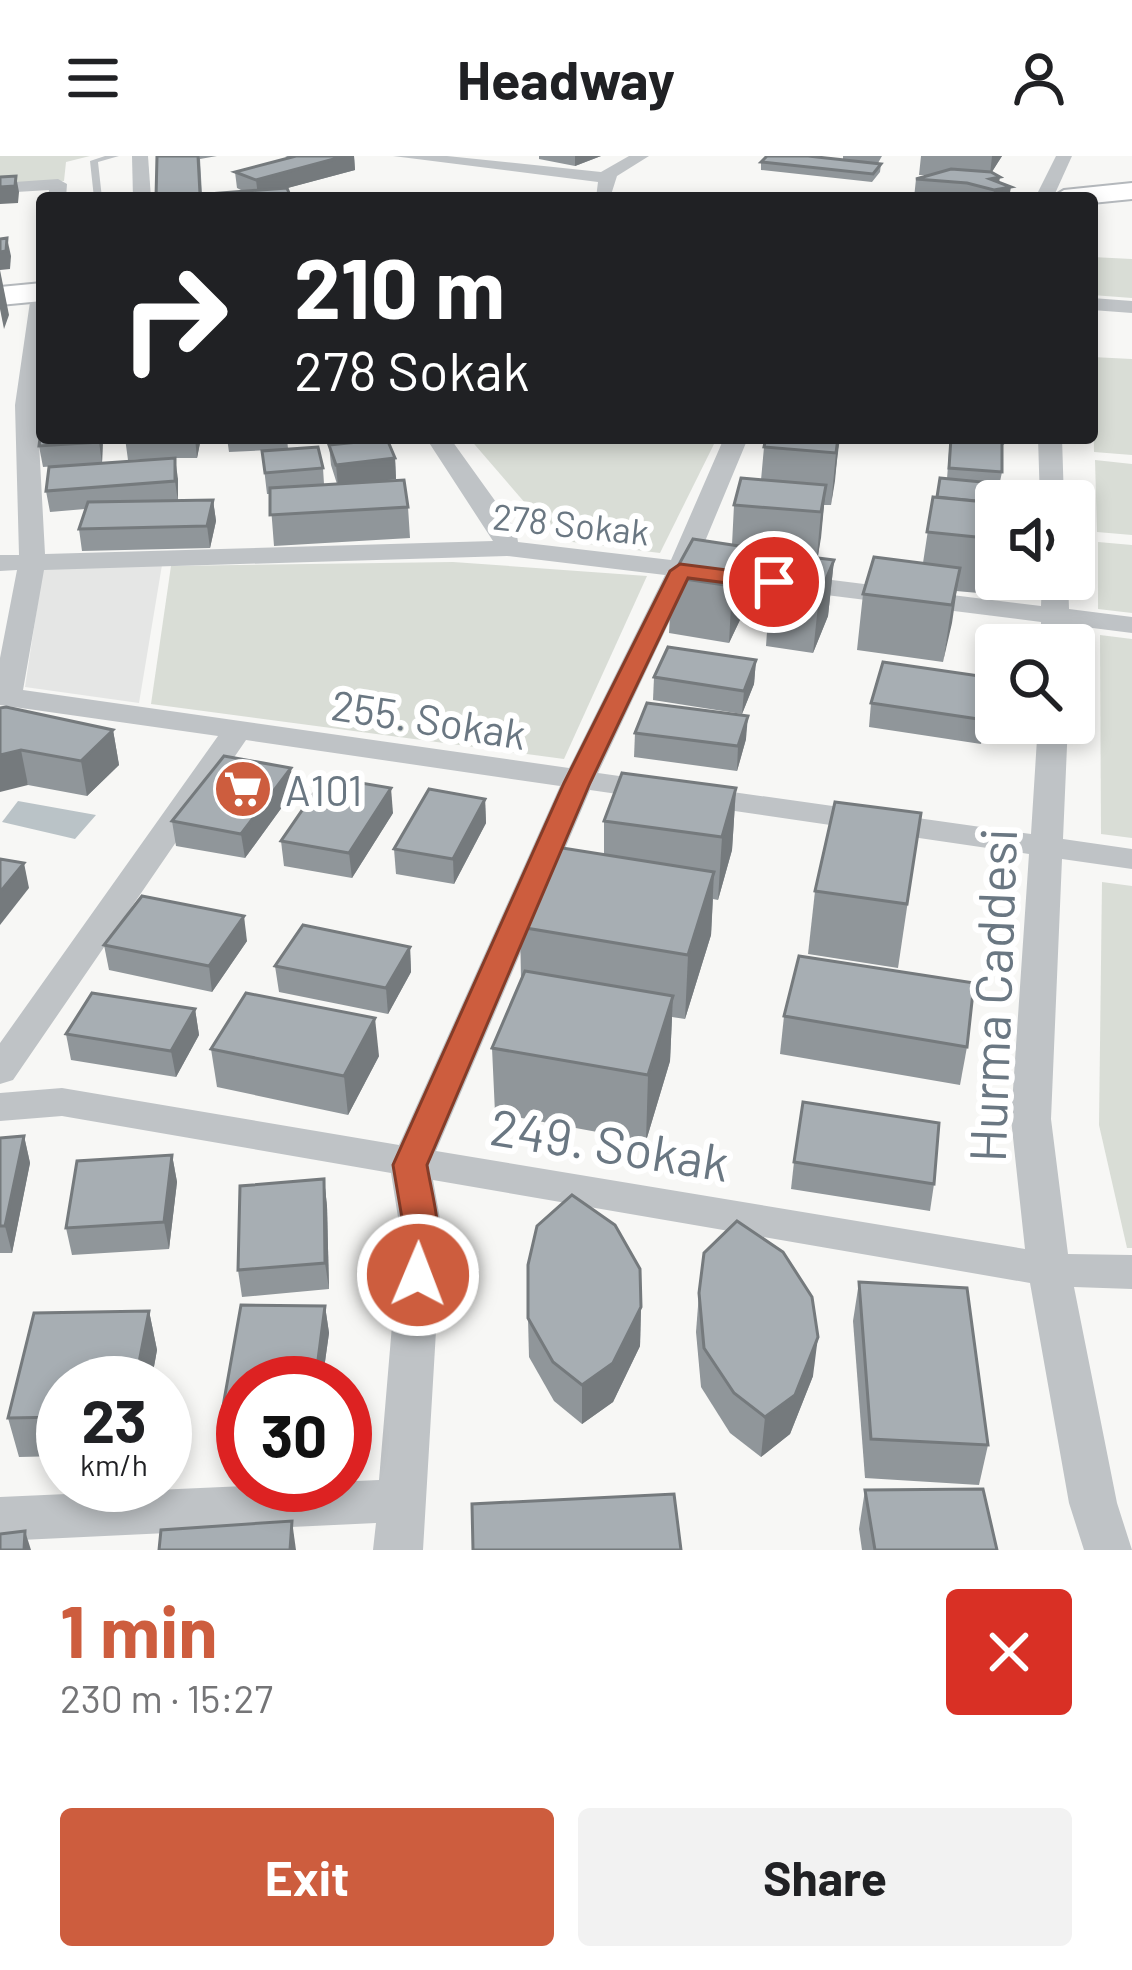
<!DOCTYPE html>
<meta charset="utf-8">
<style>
body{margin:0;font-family:Barlow,sans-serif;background:#f2f2f2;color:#202124;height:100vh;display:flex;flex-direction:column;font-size:45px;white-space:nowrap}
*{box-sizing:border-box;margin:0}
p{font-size:39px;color:#757577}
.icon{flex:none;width:66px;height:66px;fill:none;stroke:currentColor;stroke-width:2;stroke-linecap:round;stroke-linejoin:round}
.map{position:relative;height:1394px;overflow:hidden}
.sheet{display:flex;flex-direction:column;background:#fff;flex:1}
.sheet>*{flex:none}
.guide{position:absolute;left:36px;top:36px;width:1062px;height:252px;border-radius:12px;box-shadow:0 6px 18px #0003;background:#202124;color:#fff;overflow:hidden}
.fabs{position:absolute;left:975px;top:324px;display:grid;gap:24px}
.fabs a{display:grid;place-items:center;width:120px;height:120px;border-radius:12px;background:#fff;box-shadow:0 6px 18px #0003;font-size:60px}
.speed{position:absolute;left:36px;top:1200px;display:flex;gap:24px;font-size:60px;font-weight:700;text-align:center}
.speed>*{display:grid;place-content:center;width:156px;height:156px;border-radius:50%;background:#fff;box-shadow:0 6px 18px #0003;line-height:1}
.speed small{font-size:30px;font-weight:400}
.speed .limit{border:18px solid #d22;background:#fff;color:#111}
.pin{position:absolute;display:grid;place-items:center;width:102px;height:102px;color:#fff;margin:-51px;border:6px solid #fff;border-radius:50%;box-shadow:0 3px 12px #0007}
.me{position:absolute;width:132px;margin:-66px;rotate:1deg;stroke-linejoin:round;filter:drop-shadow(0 0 9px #0008)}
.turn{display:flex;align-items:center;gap:42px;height:252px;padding:0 60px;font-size:54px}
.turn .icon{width:156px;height:156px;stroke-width:2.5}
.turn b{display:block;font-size:84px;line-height:102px}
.round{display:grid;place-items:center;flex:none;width:126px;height:126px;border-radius:12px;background:#f2f2f2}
.head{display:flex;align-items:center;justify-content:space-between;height:204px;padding:0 60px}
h1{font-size:72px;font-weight:700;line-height:90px;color:#cd5d3e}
.primary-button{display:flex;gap:24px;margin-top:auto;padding:24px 60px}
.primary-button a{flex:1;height:138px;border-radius:12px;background:#cd5d3e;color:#fff;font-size:48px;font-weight:700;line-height:138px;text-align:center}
.primary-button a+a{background:#f2f2f2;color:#202124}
header{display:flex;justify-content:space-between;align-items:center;height:156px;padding:0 60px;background:#fff;font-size:54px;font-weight:700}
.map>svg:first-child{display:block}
.built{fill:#e5e6e5}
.green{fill:#d9ddd6}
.water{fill:#bac3c7}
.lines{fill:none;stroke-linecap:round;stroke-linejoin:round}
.secondary-casing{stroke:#b4b8bc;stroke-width:4}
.lane{fill:#bfc3c6;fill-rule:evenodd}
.street{fill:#bfc3c6;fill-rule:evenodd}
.secondary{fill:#fff;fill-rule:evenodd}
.wall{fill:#90969a}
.shaded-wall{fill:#757a7d}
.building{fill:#a7aeb3;stroke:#757a7d;stroke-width:3}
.route{fill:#cd5d3e;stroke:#853c28;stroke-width:3}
.labels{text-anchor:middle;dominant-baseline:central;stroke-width:12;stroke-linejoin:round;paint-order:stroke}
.far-street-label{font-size:36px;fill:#6a7782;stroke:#fff}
.street-label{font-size:42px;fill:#6a7782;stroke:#fff}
.poi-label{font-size:42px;fill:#6a7782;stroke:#fff;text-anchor:start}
.near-street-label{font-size:51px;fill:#6a7782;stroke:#fff}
</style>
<header><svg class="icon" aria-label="menu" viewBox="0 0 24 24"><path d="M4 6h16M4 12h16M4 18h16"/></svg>Headway<svg class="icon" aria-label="person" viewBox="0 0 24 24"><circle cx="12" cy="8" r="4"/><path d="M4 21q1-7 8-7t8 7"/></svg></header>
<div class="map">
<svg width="1132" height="1394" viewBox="0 0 1132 1394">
<rect width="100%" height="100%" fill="#f7f7f5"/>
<!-- built -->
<path class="built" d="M162,409l-23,138 -114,-16 18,-119z"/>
<!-- green -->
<g class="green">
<path d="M0,0h90l-24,6 -2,19 -64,4z"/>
<path d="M1092,101l40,2v39l-40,-3z"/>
<path d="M1092,201l40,2v96l-38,-3z"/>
<path d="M469,282h248l-57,115 -103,-13z"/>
<path d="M1095,304l37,4v71l-35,-3z"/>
<path d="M1098,386l34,3v68l-34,-4z"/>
<path d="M453,406l194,14 -83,183 -413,-55 20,-138z"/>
<path d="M1100,479l32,4v199l-31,-4z"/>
<path d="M1102,726l30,4v362h-5l-28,-123z"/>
</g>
<!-- water -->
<path class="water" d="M18,645l78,14 -21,24 -73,-17z"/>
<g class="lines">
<!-- secondary casing -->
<g class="secondary-casing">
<g id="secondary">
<path d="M1132,27v16l-40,4v-5h-41l13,-8z"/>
<path d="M42,127v18l-42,4v-18z"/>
</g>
</g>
<!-- lane -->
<path class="lane" d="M105,0h14l-21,6 4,36h-8l-4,-37z"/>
<!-- street -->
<g class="street">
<path d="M132,0h16l3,42h-18z"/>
<path d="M393,0h54l154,16 28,-16h20l-32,20 -7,22h-14l2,-16z"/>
<path d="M1056,0h16l-19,42h-18z"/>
<path d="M58,23l9,5 -1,14h-18l1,-8 -49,3v-10z"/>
<path d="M42,126l-5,123 8,149 448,-13 -67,-103h24l66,92 2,12 153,18 53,-122h24l-52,125 345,43 1,-27h26l1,30 63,8v16l-63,-8v20h-28v-23l-351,-44 -92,195 433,61 7,-111h30l-5,116 69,10v20l-70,-10 -11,260 17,135 64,1v34l-58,-2 43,216 15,47h-48l-15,-47 -39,-220 -597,-103 9,50 -19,320h-50l3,-27 -376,18v-44l379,-17 21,-250 -9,-57 -329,-57 -62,5v-28l62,-5 337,57 161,-359 -314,-46 -233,340 -13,4v-41l218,-307 -218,-31v-47l17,-88 -17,1v-16h19l-4,-150 17,-117zM507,400l158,19 -96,193 -546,-78 21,-120zM590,634l439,64 -18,265 14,130 -589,-98z"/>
<path d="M1092,142l40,3v12l-40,-3z"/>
<path d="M1038,282h24l2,63h-24z"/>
</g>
<!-- secondary -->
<use href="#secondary" class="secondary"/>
</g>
<!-- wall -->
<g class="wall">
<path d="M157,0h60l-17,3 2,35 41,-3 -6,-3 -2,-16 55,-14 -5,-2h69l1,14 -68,18 -131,10z"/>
<path d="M539,0h62l-26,10 -36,-7z"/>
<path d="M843,0h39l-4,7 3,1 -1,8 -8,10 -111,-12v-8l82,-2z"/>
<path d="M921,0h81l-11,17 18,25h-95l2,-19 14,-4h-11z"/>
<path d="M103,282l-1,25 -59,4 -4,-21z"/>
<path d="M125,282h76l-4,20h-22l3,43 35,-1 3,21 -6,27 -128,3 -3,-22 6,-20 -35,3 -4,-21 112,-32 -30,1z"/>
<path d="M227,282h60l1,11 -59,3z"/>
<path d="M336,282h38l-32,5 53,15 1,21 -20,3 32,25 2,31 -136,8 -4,-52h-3l-5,-43 61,17 1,16h13l-6,-19 -2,-20 11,-1z"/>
<path d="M840,282l-9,67h-7l-6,53 16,2 -6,56 -15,37 -47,-7 4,-57 12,-26 -31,-2 -3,42 -19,40 -60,-10 3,-56 60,-32 2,-40 27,-25 3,-33z"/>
<path d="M950,282h55l-1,7 -2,-1v28l-6,29v55l-6,38 -34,-3 -13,71 -86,-12 6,-56 60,-31 10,-66h4l10,-18z"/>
<path d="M756,504l-2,24 -12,30 -89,-14 1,-23z"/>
<path d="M993,522l-12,66 -112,-17 2,-24z"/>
<path d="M0,552l113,22 6,35 -32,31 -59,-11z"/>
<path d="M635,577l111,6 -9,32 -103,-14z"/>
<path d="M736,632l-4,62 -14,50 -5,-1 -2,36 -26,84 -13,-2 -2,44 -24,80 -151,-28 -3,-65 29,-68 -1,-53 84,-72v-34z"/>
<path d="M293,636l-48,66 -69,-12 -4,-25z"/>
<path d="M485,643l1,24 -32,61 -58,-10 -2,-25z"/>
<path d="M393,657l-41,65 -68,-12 -3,-25z"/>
<path d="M921,657l-23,155 -90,-14 7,-63z"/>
<path d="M247,785l-35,51 -103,-22 -5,-25z"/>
<path d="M410,791l1,25 -23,42 -109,-22 -4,-26z"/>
<path d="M195,853l4,26 -23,42 -105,-17 -5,-26z"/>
<path d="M784,860l183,31 -7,38 -180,-31z"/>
<path d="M211,893l168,7 -31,59 -131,-28z"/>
<path d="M24,980l6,27 -18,90h-12v-115z"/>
<path d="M172,999l5,27 -8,67 -97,6 -6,-27z"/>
<path d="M794,1006l140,22 -4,27 -139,-22z"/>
<path d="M324,1023l3,27 2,83 -87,8 -4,-27z"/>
<path d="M859,1126l129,163 -9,40 -114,-7 -12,-157z"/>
<path d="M699,1137l114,83 -23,58 -29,23 -31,-24 -29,-46 -5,-55z"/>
<path d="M241,1149l84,1 4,27 -7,50h-79v56l-16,-1 -5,-26z"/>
<path d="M641,1151l-1,39 -27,56 -31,22 -28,-23 -25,-44 -1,-39z"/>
<path d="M149,1155l8,39 -6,33h-88v73l-44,1 -11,-39z"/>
<path d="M865,1334l132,60h-135l-3,-21z"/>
</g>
<!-- shaded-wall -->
<g class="shaded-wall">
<path d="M345,0h9l1,14 -97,26 -2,-16z"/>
<path d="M575,0h26l-26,10z"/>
<path d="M992,0h10l-12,19z"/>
<path d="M16,20l3,16 -1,11 -18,1v-17z"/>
<path d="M1000,21l-2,12 13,-2 -2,11h-16l1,-8 -4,-11z"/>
<path d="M7,82l4,18 -1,13 -10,1v-18z"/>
<path d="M0,114l9,45 -5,14 -4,-20z"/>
<path d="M99,282h4l-1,25 -3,-21z"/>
<path d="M195,282h6l-4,20z"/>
<path d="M340,282h34l-34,6z"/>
<path d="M839,282l-4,43 -4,24 5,-52z"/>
<path d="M175,302l3,21v23l-3,-21z"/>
<path d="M395,302l1,21 -58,7 -2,-21z"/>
<path d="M826,329l-5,53 -5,28 5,-54z"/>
<path d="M213,344l3,21 -6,27 -3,-22z"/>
<path d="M752,392l-4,55 -19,40 3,-57z"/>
<path d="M834,404l-6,56 -15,37 6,-57z"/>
<path d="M960,412l-8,55 -9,39 9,-57z"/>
<path d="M756,504l-2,24 -12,30 2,-23z"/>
<path d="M748,560l-2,23 -9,32 1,-25z"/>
<path d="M113,574l6,35 -32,31 -6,-35z"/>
<path d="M21,594l7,35 -28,7v-37z"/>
<path d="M291,612l2,24 -48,66 -4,-24z"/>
<path d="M391,632l2,25 -41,65 -3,-25z"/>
<path d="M736,632l-4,62 -14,50 4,-63z"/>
<path d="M485,643l1,24 -32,61 -1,-25z"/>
<path d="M24,707l5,25 -29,37v-33z"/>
<path d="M714,716l-3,63 -26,84 3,-64z"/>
<path d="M244,760l3,25 -35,51 -3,-26z"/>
<path d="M410,791l1,25 -23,42 -2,-26z"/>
<path d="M673,840l-3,65 -24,80 2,-66z"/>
<path d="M195,853l4,26 -23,42 -5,-26z"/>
<path d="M375,862l4,38 -31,59 -4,-39z"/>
<path d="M24,980l6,27 -18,90 -7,-27z"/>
<path d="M172,999l5,27 -8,67 -5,-27z"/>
<path d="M324,1023l3,27 2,83 -4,-26z"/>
<path d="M325,1150l4,27 -7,50h-7z"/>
<path d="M641,1151l-1,39 -27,56 -31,22v-39z"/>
<path d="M149,1155l8,39 -6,33h-16z"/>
<path d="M818,1181l-5,39 -23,58 -29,23 4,-40z"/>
<path d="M292,1365l4,29h-6z"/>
<path d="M25,1375l6,19h-7z"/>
</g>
<!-- building -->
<g class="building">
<path d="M157,0h41l2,38 -19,2 1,2h-26z"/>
<path d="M296,0h49l-89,24 -21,-8z"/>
<path d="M767,0h41l73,8 -8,10 -112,-12z"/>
<path d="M951,13l40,3 9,5 -10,2 21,8 -17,3 -27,-7 -51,-4z"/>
<path d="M16,20l-1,10 -15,1v-10z"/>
<path d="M287,32l4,10h-109l-1,-2z"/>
<path d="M7,82l-1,13 -6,1v-13z"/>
<path d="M42,266v16h57v4l-60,4z"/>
<path d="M766,282h72l-2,15 -72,-6z"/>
<path d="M951,282l51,1v33l-53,-4z"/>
<path d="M387,283l8,19 -59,7 -7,-20z"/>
<path d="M318,291l5,21 -58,5 -3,-22z"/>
<path d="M175,302v23l-129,10 3,-24z"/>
<path d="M741,322l85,7 -5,27 -87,-7z"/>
<path d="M940,322l63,6 -1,17h-6v2l-59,-6z"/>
<path d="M404,324l4,27 -138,8v-27z"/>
<path d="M933,341l63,6v36l-69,-7z"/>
<path d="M213,344l-6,26 -128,3 9,-27z"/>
<path d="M693,383l59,9 -20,38 -60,-9z"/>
<path d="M786,398l48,6 -15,36 -49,-7z"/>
<path d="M874,401l86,11 -8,37 -89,-11z"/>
<path d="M668,491l88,13 -12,31 -90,-14z"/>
<path d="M883,506l110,16 -8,42 -114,-17z"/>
<path d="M647,547l101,13 -10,30 -103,-13z"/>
<path d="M6,551l107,23 -32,31 -60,-11 -21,5v-47z"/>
<path d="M224,600l67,12 -50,66 -69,-13z"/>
<path d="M622,617l114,15 -14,49 -118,-16z"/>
<path d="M325,621l66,11 -42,65 -68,-12z"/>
<path d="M429,633l56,10 -32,60 -59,-10z"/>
<path d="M835,646l86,11 -14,91 -92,-13z"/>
<path d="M556,691l158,25 -26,83 -168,-28z"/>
<path d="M0,703l24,4 -24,29z"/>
<path d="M142,740l102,20 -35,50 -105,-21z"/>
<path d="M303,769l107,22 -24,41 -111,-22z"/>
<path d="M799,800l175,27 -7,64 -183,-31z"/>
<path d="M525,815l148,25 -25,79 -156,-27z"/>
<path d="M92,837l103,16 -24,42 -105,-17z"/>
<path d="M246,837l129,25 -31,58 -133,-27z"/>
<path d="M803,946l136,21 -5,61 -140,-22z"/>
<path d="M24,980l-19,90h-5v-88z"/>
<path d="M172,999l-8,67 -98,6 11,-67z"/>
<path d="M324,1023l1,84 -87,7 2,-84z"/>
<path d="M572,1039l43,30 25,44 1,38 -28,56 -31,22 -29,-23 -25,-44v-53l9,-39z"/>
<path d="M737,1065l46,31 29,45 6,40 -23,58 -30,22 -31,-24 -30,-45 -5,-55 5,-40z"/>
<path d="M859,1126l108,6 21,157 -117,-6z"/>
<path d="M241,1149l84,1 -10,77h-72v29h-21z"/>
<path d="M149,1155l-14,72h-72v34l-55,1 26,-105z"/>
<path d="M983,1333l14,61h-122l-10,-60z"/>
<path d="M674,1338l7,56h-208l-1,-46z"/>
<path d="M292,1365l-2,29h-131l2,-20z"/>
<path d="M25,1375l-1,19h-24v-16z"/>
</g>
<!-- route -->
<path class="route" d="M680,408l94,12 11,6 -11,7 -86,-11 -98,205 -163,382c6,37 22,85 3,120h-25l-5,-10 4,-45 -11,-65 171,-382 106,-212z"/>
<!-- icons -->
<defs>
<g id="supermarket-disc" transform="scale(3)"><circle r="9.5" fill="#cd5d3e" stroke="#fff"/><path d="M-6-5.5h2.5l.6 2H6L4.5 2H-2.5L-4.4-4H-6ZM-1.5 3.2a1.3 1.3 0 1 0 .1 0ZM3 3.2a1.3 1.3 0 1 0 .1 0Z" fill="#fff"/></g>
</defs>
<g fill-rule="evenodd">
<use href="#supermarket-disc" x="243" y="633"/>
</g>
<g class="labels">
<!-- far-street labels -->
<g class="far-street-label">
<text transform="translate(571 367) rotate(6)">278 Sokak</text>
</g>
<!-- street labels -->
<g class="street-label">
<text transform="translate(429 562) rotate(9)">255. Sokak</text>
</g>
<!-- poi labels -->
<g class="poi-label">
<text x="285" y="633">A101</text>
</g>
<!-- near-street labels -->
<g class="near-street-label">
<text transform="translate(991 839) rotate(-88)">Hurma Caddesi</text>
<text transform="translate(610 987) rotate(9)">249. Sokak</text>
</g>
</g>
</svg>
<div class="fabs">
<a><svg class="icon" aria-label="sound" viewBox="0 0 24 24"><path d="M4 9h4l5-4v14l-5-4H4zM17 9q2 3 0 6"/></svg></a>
<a><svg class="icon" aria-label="search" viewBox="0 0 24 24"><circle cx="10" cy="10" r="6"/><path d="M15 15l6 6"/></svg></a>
</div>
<div class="speed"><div>23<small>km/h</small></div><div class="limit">30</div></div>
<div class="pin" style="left:774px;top:426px;background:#d93025"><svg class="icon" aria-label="arrive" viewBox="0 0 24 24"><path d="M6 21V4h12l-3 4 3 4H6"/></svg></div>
<svg class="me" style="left:418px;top:1119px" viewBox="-20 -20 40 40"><circle r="17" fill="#cd5d3e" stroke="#fff" stroke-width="3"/><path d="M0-11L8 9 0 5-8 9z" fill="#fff"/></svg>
<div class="guide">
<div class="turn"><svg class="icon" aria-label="right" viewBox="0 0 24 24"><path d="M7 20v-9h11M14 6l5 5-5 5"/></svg><div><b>210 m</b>278 Sokak</div></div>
</div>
</div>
<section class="sheet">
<div class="head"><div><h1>1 min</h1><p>230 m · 15:27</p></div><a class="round" style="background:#d93025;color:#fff"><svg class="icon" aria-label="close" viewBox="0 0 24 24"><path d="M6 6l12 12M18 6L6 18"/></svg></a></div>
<div class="primary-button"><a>Exit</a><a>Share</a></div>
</section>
